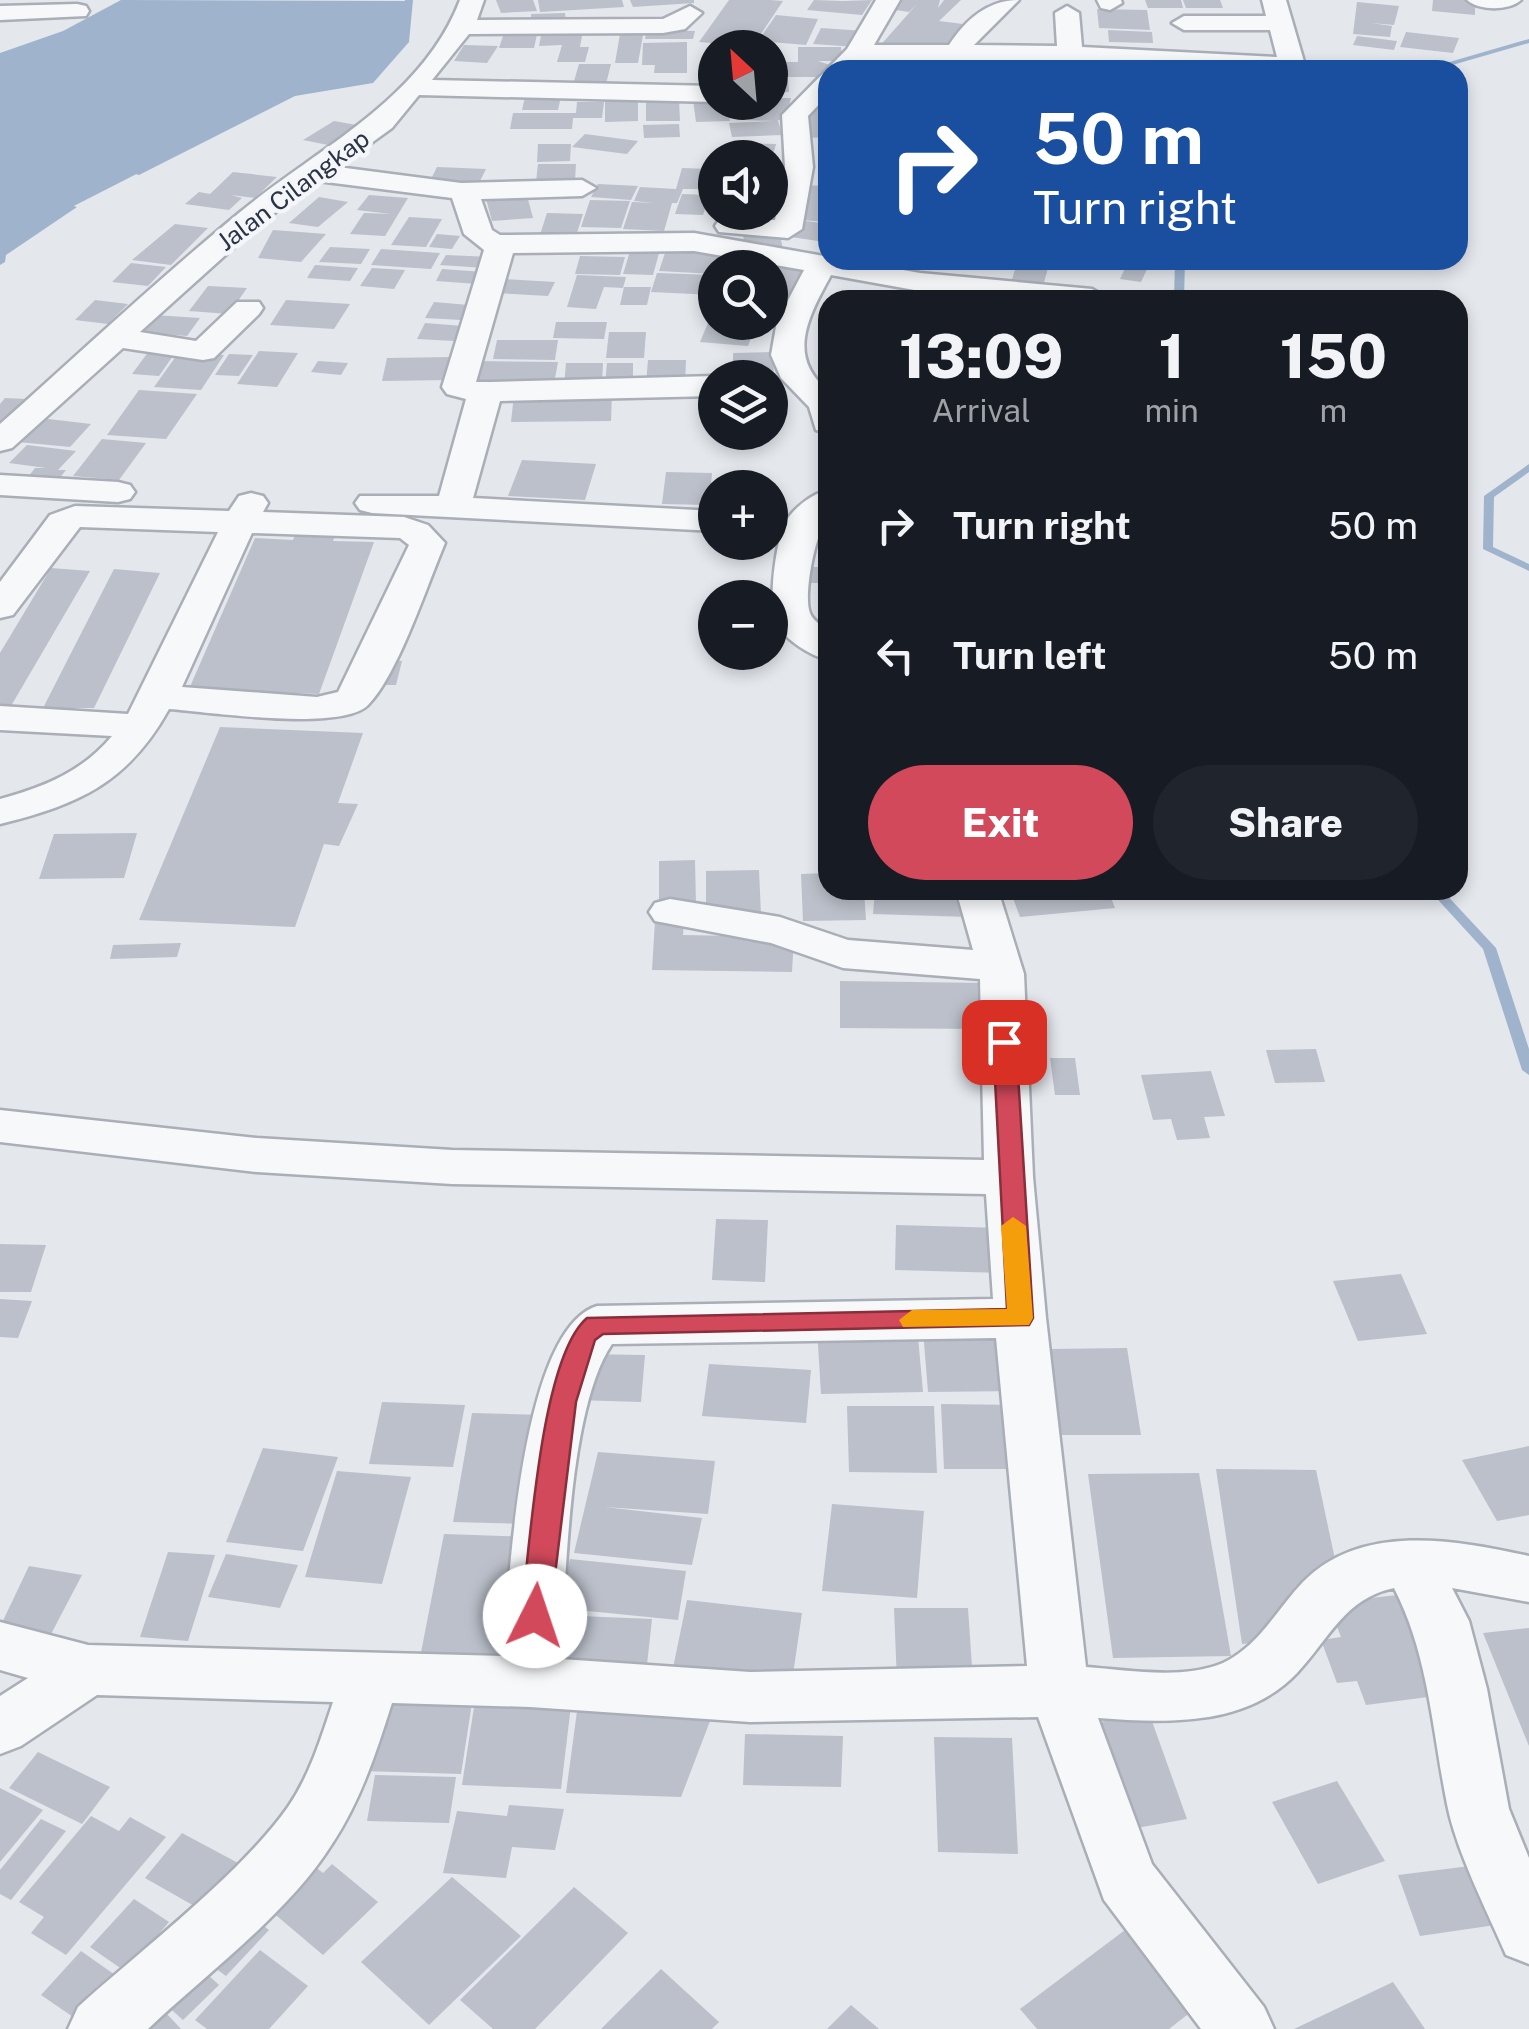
<!DOCTYPE html>
<meta charset="utf-8">
<style>
body{margin:0;font-family:"Public Sans",sans-serif;background:#20242c;color:#f1f3f6;height:100vh;display:flex;flex-direction:column;font-size:38px;white-space:nowrap}
*{box-sizing:border-box;margin:0}
p{font-size:32px;color:#9ea1a6}
.icon{flex:none;width:55px;height:55px;fill:none;stroke:currentColor;stroke-width:2;stroke-linecap:round;stroke-linejoin:round}
.map{position:relative;flex:1;overflow:hidden}
.side{position:absolute;left:818px;top:290px;width:650px;height:610px;display:flex;flex-direction:column;background:#171b24;border-radius:30px;box-shadow:0 5px 15px #0003}
.side>*{flex:none}
.banner{position:absolute;left:818px;top:60px;width:650px;height:210px;border-radius:30px;box-shadow:0 5px 15px #0003;background:#1a4fa0;color:#fff;overflow:hidden}
.needle{width:65px;rotate:334deg}
.fabs{position:absolute;left:698px;top:30px;display:grid;gap:20px}
.fabs a{display:grid;place-items:center;width:90px;height:90px;border-radius:50%;background:#171b24;box-shadow:0 5px 15px #0003;font-size:50px}
.pin{position:absolute;display:grid;place-items:center;width:85px;height:85px;color:#fff;margin:-42px;border-radius:20px;box-shadow:0 5px 15px #0006}
.me{position:absolute;width:110px;margin:-55px;rotate:4deg;stroke-linejoin:round;filter:drop-shadow(0 0 8px #0008)}
.turn{display:flex;align-items:center;gap:35px;height:210px;padding:0 50px;font-size:45px}
.turn .icon{width:130px;height:130px;stroke-width:2.5}
.turn b{display:block;font-size:70px;line-height:85px}
.eta{display:flex;justify-content:space-evenly;align-items:center;height:170px;text-align:center}
.eta b{font-size:60px;font-weight:800;line-height:70px}
.cta{display:flex;gap:20px;margin-top:auto;padding:20px 50px}
.cta a{flex:1;height:115px;border-radius:60px;background:#d1495b;color:#fff;font-size:40px;font-weight:800;line-height:115px;text-align:center}
.cta a+a{background:#20242c;color:#f1f3f6}
ul{padding:0;list-style:none}
li{display:flex;align-items:center;gap:30px;height:130px;padding:0 50px}
li div{flex:1}
li b{display:block;font-size:38px}
li em{font-style:normal}
.map>svg:first-child{display:block}
.water{fill:#9fb4cc}
.lines{fill:none;stroke-linecap:round;stroke-linejoin:round}
.stream{fill:#9fb4cc;fill-rule:evenodd}
.building{fill:#bbc0ca}
.minor-casing{stroke:#a9aeb7;stroke-width:5}
.minor{fill:#f7f8fa;fill-rule:evenodd}
.route{fill:#d1495b;stroke:#882f3b;stroke-width:2.5}
.slow{fill:#f59e0b}
.labels{text-anchor:middle;dominant-baseline:central;stroke-width:9;stroke-linejoin:round;paint-order:stroke}
.far-street-label{font-size:25px;fill:#2b3445;stroke:#f4f6f9}
</style>
<div class="map">
<svg width="1529" height="2029" viewBox="0 0 1529 2029">
<rect width="100%" height="100%" fill="#e4e7ec"/>
<!-- water -->
<path class="water" d="M127,0l282,1 -4,41 -35,39 -77,13 -229,117 -62,43 -2,8v-206l65,-23z"/>
<g class="lines">
<!-- stream -->
<g class="stream">
<path d="M121,0h10l-62,35 -69,23v-5l63,-22z"/>
<path d="M405,0h8l-4,42 -36,41 -78,13 -156,79 -7,-2 158,-81 77,-13 34,-37z"/>
<path d="M1529,39v4l-94,27h-13z"/>
<path d="M70,205l7,2 -71,48 -1,7 -5,3v-14z"/>
<path d="M1175,260h10l-1,40h-10z"/>
<path d="M1529,464v8l-35,25 -1,50 36,17v7l-46,-22 1,-53z"/>
<path d="M1429,890h13l54,58 33,101v26l-7,-5 -39,-121z"/>
</g>
</g>
<!-- building -->
<g class="building">
<path d="M496,0h37l4,11 -36,2z"/>
<path d="M538,0h84l2,7 -84,5z"/>
<path d="M630,0h64v3l-61,4z"/>
<path d="M729,0h41l13,1 -30,45 -54,-4z"/>
<path d="M814,0l29,1 29,-1 -10,15 -55,-5z"/>
<path d="M902,0h38l-2,8 6,-8h17l-22,21 24,3 -21,31 -64,-7 39,-44 -8,8 -20,-3z"/>
<path d="M1145,0h36l2,8h-35z"/>
<path d="M1183,0h37l3,8h-37z"/>
<path d="M1433,0h42v15l-43,-4z"/>
<path d="M1357,2l42,4 -5,19 -23,-2 21,3 -2,11 -37,-3z"/>
<path d="M1097,9l50,1 3,20 -51,-2z"/>
<path d="M565,13l1,9 -35,1v-9z"/>
<path d="M776,15l42,4 -12,26 -48,-4z"/>
<path d="M821,28l44,3 -8,16 -44,-3z"/>
<path d="M505,30h33l-4,18h-35z"/>
<path d="M542,30h41l-3,17h9l-4,15h-28l5,-17 -23,1z"/>
<path d="M647,30l48,1 -2,8h-48z"/>
<path d="M1108,30l44,2 1,11 -44,-1z"/>
<path d="M1406,32l53,6 -6,15 -53,-6z"/>
<path d="M620,34l23,1 -5,28h-23z"/>
<path d="M1357,36l40,5 -3,9 -41,-5z"/>
<path d="M687,42v31h-33l1,-8h-13l1,-22z"/>
<path d="M464,45l34,1 -11,17 -33,-2z"/>
<path d="M798,47h43l1,14h-24l12,4v5l-11,3v4h-32l-1,-15h12z"/>
<path d="M940,59h44l2,11h-45z"/>
<path d="M896,61l32,1 1,8h-33z"/>
<path d="M579,64h32l-6,24h-33z"/>
<path d="M770,79h18l1,13h-19z"/>
<path d="M526,92h36l-4,18h-36z"/>
<path d="M770,98h21l-5,22h-8l4,15 -50,2 -3,-14 45,-2 -30,-1 -1,-11h7v-7h20z"/>
<path d="M715,99l12,3 3,19 -34,1 -3,-22z"/>
<path d="M638,100v21l-33,1v-21z"/>
<path d="M679,100l1,21h-34v-20z"/>
<path d="M577,102h27l-2,16h-29l-1,11h-62l3,-16h63z"/>
<path d="M828,102v35l-22,1 -7,-27 10,-8z"/>
<path d="M334,121l34,6 -30,20 -35,-7z"/>
<path d="M679,124l1,13 -36,1 -1,-13z"/>
<path d="M585,134l53,7 -11,13 -55,-7z"/>
<path d="M736,143l40,1 -4,14h-40z"/>
<path d="M538,144h33l-1,17 -33,1z"/>
<path d="M538,164h38l-1,17 -39,1z"/>
<path d="M437,167l49,2 -9,18 -49,-2z"/>
<path d="M682,168l27,1 -3,13 -11,-1 12,2 -2,6h-22l-6,14h-5l-8,28 -41,-2 9,-27 22,1 -20,-2 6,-14 36,2z"/>
<path d="M233,172l44,5 -22,21 -24,-3 11,3 -13,12 -44,-6 14,-12 11,2z"/>
<path d="M598,184l40,2 -7,14 -40,-3z"/>
<path d="M802,185l26,1v36l-28,-2z"/>
<path d="M526,192l7,26 -41,3 -7,-26z"/>
<path d="M682,194l28,1 -7,20 -28,-1z"/>
<path d="M369,195l39,3 -23,38 -35,-2 14,-21 27,1 -34,-4z"/>
<path d="M319,197l29,5 -30,25 -29,-4z"/>
<path d="M590,200l40,1 -9,27 -40,-1z"/>
<path d="M770,202h18l-2,18 -46,-1 1,-7h29z"/>
<path d="M547,213l36,1 -9,28 -36,-1z"/>
<path d="M409,217l33,2 -16,28 -35,-2z"/>
<path d="M806,221l22,3 -10,17 -27,-4z"/>
<path d="M175,224l33,4 -37,37 -39,-5z"/>
<path d="M273,230l53,4 -25,28 -43,-4z"/>
<path d="M437,234l23,2 -8,13 -23,-2z"/>
<path d="M780,234l3,16 -37,2 -3,-17z"/>
<path d="M632,245l29,1 -8,29 -30,-1z"/>
<path d="M330,247l40,2 -9,15 -42,-2z"/>
<path d="M381,249l59,4 -9,16 -60,-4z"/>
<path d="M666,250l60,3 -11,21 -56,-3z"/>
<path d="M446,255l45,2 -6,11 -45,-3z"/>
<path d="M580,256l45,1 -5,18 -45,-1z"/>
<path d="M1128,262l21,3 -8,17 -21,-3z"/>
<path d="M131,263l35,4 -18,19 -36,-4z"/>
<path d="M315,265l43,3 -8,13 -43,-3z"/>
<path d="M771,266l45,5 -14,28 -32,-3z"/>
<path d="M1016,266l32,2 -5,18 -32,-3z"/>
<path d="M372,268l33,2 -11,19 -34,-3z"/>
<path d="M442,269l42,3 -6,12 -42,-3z"/>
<path d="M657,273l58,2v42l-13,-2 13,-20 -64,-3z"/>
<path d="M577,275l49,2 -3,11 -19,-1 -8,22 -29,-2z"/>
<path d="M504,279l51,3 -7,14 -52,-3z"/>
<path d="M208,286l39,2 -18,26 -40,-3z"/>
<path d="M624,287h27l-4,18h-27z"/>
<path d="M904,287l32,2 -4,11 -32,-3z"/>
<path d="M95,300l33,4 -20,20 -33,-4z"/>
<path d="M286,300l64,4 -16,25 -64,-4z"/>
<path d="M434,302l35,3 -8,15 -36,-2z"/>
<path d="M154,315l46,3 -13,18 -46,-4z"/>
<path d="M556,322h51l-3,17 -51,-1z"/>
<path d="M425,323l38,3 -9,15 -37,-2z"/>
<path d="M708,323l47,4 -7,19 -48,-4z"/>
<path d="M609,332h37l-2,26h-38z"/>
<path d="M497,340h61l-3,20 -62,-1z"/>
<path d="M149,351l26,2 -16,23 -27,-2z"/>
<path d="M259,351l39,2 -21,34 -40,-3z"/>
<path d="M179,352l45,3 -23,35 -47,-3z"/>
<path d="M773,352l1,28 -41,-2v-25z"/>
<path d="M229,354l24,1 -14,21 -24,-1z"/>
<path d="M453,357l-4,23 -67,1 5,-23z"/>
<path d="M648,360h38l-1,23 -39,1z"/>
<path d="M318,361l30,2 -7,12 -30,-3z"/>
<path d="M472,361l86,1 -4,22h-87z"/>
<path d="M566,363h37l-1,22 -38,1z"/>
<path d="M607,363h26v21h-28z"/>
<path d="M139,390l58,4 -31,45 -59,-4z"/>
<path d="M612,393l-1,28 -100,1 3,-27z"/>
<path d="M5,398l21,1 -19,22h-7v-17z"/>
<path d="M40,418l51,6 -21,23 -52,-5z"/>
<path d="M102,439l44,4 -27,37 -46,-4z"/>
<path d="M27,445l49,6 -18,19h8l-8,10 -30,-3 7,-9h11l-37,-5z"/>
<path d="M522,460l74,4 -11,36 -77,-4z"/>
<path d="M666,472l46,1 -3,32 -47,-1z"/>
<path d="M297,530l40,1 -4,10 41,1 -55,152 -130,-5 66,-151 38,2z"/>
<path d="M805,567h23v16h-22z"/>
<path d="M51,568l39,3 -79,135 -11,-1v-52z"/>
<path d="M114,569l46,4 -66,135h-51z"/>
<path d="M380,660l22,1 -6,24h-22z"/>
<path d="M220,727l143,6 -25,70 20,1 -19,42 -15,-2 -29,83 -156,-7z"/>
<path d="M137,833l-13,45 -85,1 15,-45z"/>
<path d="M695,860l1,46 -37,1v-46z"/>
<path d="M759,870l2,45 -55,1v-45z"/>
<path d="M828,873v17h36l2,30 -63,1 -2,-47z"/>
<path d="M875,890h94v27l-96,-3z"/>
<path d="M1010,890h98l7,18 -95,9z"/>
<path d="M655,921h29l-1,14 111,2 -2,35 -140,-2z"/>
<path d="M181,943l-4,14 -67,2 3,-14z"/>
<path d="M840,981l146,2 4,46 -150,-1z"/>
<path d="M1316,1049l9,33 -50,1 -9,-33z"/>
<path d="M1050,1058h25l5,37h-25z"/>
<path d="M1211,1071l14,45 -21,1 6,21 -33,2 -6,-21 -18,1 -12,-45z"/>
<path d="M716,1219l52,1 -3,62 -53,-2z"/>
<path d="M896,1225l107,3 1,45 -109,-3z"/>
<path d="M0,1244l46,1 -15,47h-31z"/>
<path d="M1401,1274l26,60 -69,7 -25,-60z"/>
<path d="M0,1299l32,2 -14,37 -18,-1z"/>
<path d="M917,1326l6,66 -102,2 -4,-66z"/>
<path d="M923,1330h94l7,61 -96,1z"/>
<path d="M1127,1348l14,87h-82l-10,-86z"/>
<path d="M581,1354l64,1 -4,47 -66,-2z"/>
<path d="M709,1364l102,6 -5,53 -104,-7z"/>
<path d="M382,1402l83,3 -12,62 -84,-3z"/>
<path d="M941,1404l83,1 6,64h-86z"/>
<path d="M847,1406h87l3,67 -88,-1z"/>
<path d="M472,1413l71,2 -17,109 -73,-2z"/>
<path d="M1529,1446v69l-32,6 -35,-61z"/>
<path d="M263,1448l75,9 -35,94 -77,-9z"/>
<path d="M598,1452l117,9 -7,53 -104,-7 98,11 -10,47 -118,-12z"/>
<path d="M1216,1469l100,1 20,94 -61,77 -33,3z"/>
<path d="M337,1471l74,6 -29,107 -77,-7z"/>
<path d="M1199,1473l32,183 -118,2 -25,-184z"/>
<path d="M832,1504l92,7 -7,87 -95,-7z"/>
<path d="M444,1534l93,3 -21,136 -98,-5z"/>
<path d="M168,1552l47,3 -27,86 -48,-4z"/>
<path d="M226,1554l72,11 -18,43 -72,-11z"/>
<path d="M570,1559l116,12 -8,49 -120,-12z"/>
<path d="M29,1566l53,9 -32,61 -50,-9z"/>
<path d="M1397,1595l39,101 -70,9 -9,-24 -20,2 -16,-43 20,-3 -13,-34z"/>
<path d="M687,1600l115,13 -10,68 -119,-13z"/>
<path d="M894,1608h74l5,74h-76z"/>
<path d="M555,1615l97,4 -6,55 -98,-3z"/>
<path d="M1529,1628v118l-46,-113z"/>
<path d="M378,1688l96,2 -13,84 -99,-3z"/>
<path d="M476,1694l96,3 -11,92 -99,-4z"/>
<path d="M578,1704l137,4 -34,89 -115,-4z"/>
<path d="M1149,1713l38,106 -56,10 -37,-106z"/>
<path d="M745,1734l98,2 -2,51 -98,-2z"/>
<path d="M934,1737l78,1 6,116 -80,-2z"/>
<path d="M38,1752l72,35 -28,37 -73,-36z"/>
<path d="M375,1775l81,2 -7,46 -82,-2z"/>
<path d="M1337,1781l48,80 -67,23 -46,-82z"/>
<path d="M0,1788l43,22 -43,52z"/>
<path d="M509,1805l55,4 -9,41 -43,-3 -6,31 -63,-5 14,-62 50,5z"/>
<path d="M91,1816l28,15 11,-14 36,20 -100,118 -35,-22 13,-16 -25,-15z"/>
<path d="M41,1819l25,12 -55,69 -11,-6v-24z"/>
<path d="M182,1833l58,31 -37,47 -58,-33z"/>
<path d="M304,1858l19,15 9,-9 46,38 -55,53 -65,-55z"/>
<path d="M1486,1864l23,59 -89,13 -22,-61z"/>
<path d="M452,1877l69,59 -92,89 -68,-63z"/>
<path d="M574,1887l54,46 -93,96h-42l-33,-29z"/>
<path d="M134,1899l35,23 -43,50 -36,-25z"/>
<path d="M240,1907l29,23 -43,46 -30,-22z"/>
<path d="M1129,1927l72,77 -32,25h-132l-17,-20z"/>
<path d="M260,1950l48,36 -39,43h-62l-12,-9z"/>
<path d="M81,1951l37,26 -39,44 -38,-26z"/>
<path d="M191,1959l28,26 -36,35 -29,-26z"/>
<path d="M661,1969l58,53 -7,7h-111z"/>
<path d="M1393,1982l32,47h-131z"/>
<path d="M150,1996l31,33h-70z"/>
<path d="M851,2005l28,24h-52z"/>
</g>
<g class="lines">
<!-- minor casing -->
<g class="minor-casing">
<g id="minor">
<path d="M460,0h24l-7,20 186,-1 27,-13 12,7 -17,16 -22,4 -194,1 -37,46 283,6v16l-296,-7 -27,33 -54,39 123,16 121,-3 14,8 -14,8 -101,3 11,31 8,5 194,-2 226,40 172,16 15,9 -91,2 -96,-9 -89,-16c-21,39 -46,81 -3,115v43l-12,-3 -7,-23 -28,-29 -10,-23 6,-34 27,-51 -110,-19 -181,2 -37,129h16l223,-6 5,2h-5v18l-215,5 -27,97 242,13v20l-343,-18 -12,-3 -5,-7 5,-7h79l27,-97 -19,-5 -5,-7 42,-137 -20,-16 -12,-36 -134,-17 -57,42 -121,109 56,9 41,-39h22l4,6 -4,6 -45,44 -11,2 -80,-12 -111,100 -12,3v-27c80,-71 156,-143 239,-211 77,-64 183,-113 221,-213z"/>
<path d="M876,0h24l-26,45h75c17,-26 39,-45 70,-45l-45,45 83,1 -2,-33 12,-7 12,7 3,34 195,10 -7,-27h-86l-12,-7 12,-7h82l-4,-16h24l19,65 -4,5 -246,-9h-192l-10,9h-25v25l-20,21 5,51 -11,62 -14,9 -69,-6 -4,-6 4,-6h56l10,-53 -3,-52 65,-66z"/>
<path d="M1097,0h24l1,3 -12,7 -9,-2z"/>
<path d="M1467,0h54c-12,11 -42,11 -54,0z"/>
<path d="M77,4l9,2 3,5 -3,5 -86,4v-14z"/>
<path d="M0,475l118,7 12,3 5,7 -5,7 -12,3 -118,-7z"/>
<path d="M828,490v29c-13,12 -25,78 -18,94 3,8 11,12 18,17v30c-17,-4 -43,-20 -51,-36 -10,-18 -1,-83 8,-101 7,-14 28,-30 43,-33z"/>
<path d="M251,493l12,3 5,7 -5,9 141,5 24,8 17,18c-18,42 -47,132 -77,162 -27,27 -158,7 -199,4 -41,73 -88,95 -169,115v-25c44,-12 82,-27 112,-63l-112,-6v-24l128,8 90,-182 -138,-5 -67,88 -13,3v-36l50,-67 25,-9 154,5 10,-15zM252,533l148,5 9,7 -71,147 -21,5 -135,-10z"/>
<path d="M956,890h42l26,84 9,203 13,141 40,349c41,3 97,13 137,-4 36,-17 54,-54 80,-81 58,-60 154,-42 226,-26v46l-77,-14 17,33 18,68 22,120 20,49v106l-23,-9c-19,-44 -50,-104 -59,-151 -15,-74 -18,-148 -53,-216 -49,10 -65,51 -97,85 -51,54 -130,50 -199,45l54,146 112,143 10,22h-73l-97,-129 -66,-183 -288,5 -220,-15 -138,-4c-16,50 -31,97 -60,141 -43,69 -125,129 -184,185h-80l10,-22c64,-58 162,-132 210,-200 22,-32 33,-69 45,-105l-236,-7 -76,51 -21,8v-58l28,-18 -28,-8v-48l88,23 415,11c6,-73 17,-326 94,-350l396,-7 -7,-105 -534,-10 -195,-12 -257,-30v-32l257,28 195,12 532,10 -4,-181 -137,-11 -72,-25 -116,-22 -6,-9 6,-9 15,-4 110,18 68,23 125,10zM996,1338l31,328 -277,6 -189,-13c5,-80 7,-250 51,-315z"/>
</g>
</g>
<!-- minor -->
<use href="#minor" class="minor"/>
</g>
<!-- route -->
<path class="route" d="M1004,1034l12,8 17,276 -4,7 -426,9 -8,6 -19,62 -26,214 -4,9 -11,3 -10,-3 -4,-9c9,-66 19,-258 66,-298l420,-9 -14,-267z"/>
<!-- slow -->
<path class="slow" d="M1013,1217l13,9 7,92 -4,7 -126,2 -4,-7 13,-10 95,-1 -6,-83z"/>
<g class="labels">
<!-- far-street labels -->
<g class="far-street-label">
<text transform="translate(293 190) rotate(-37)">Jalan Cilangkap</text>
</g>
</g>
</svg>
<div class="fabs">
<a><svg class="needle" viewBox="-14 -14 28 28"><path d="M0-13l5 13h-10z" fill="#e53935"/><path d="M0 13l5-13h-10z" fill="#9ea1a6"/></svg></a>
<a><svg class="icon" aria-label="sound" viewBox="0 0 24 24"><path d="M4 9h4l5-4v14l-5-4H4zM17 9q2 3 0 6"/></svg></a>
<a><svg class="icon" aria-label="search" viewBox="0 0 24 24"><circle cx="10" cy="10" r="6"/><path d="M15 15l6 6"/></svg></a>
<a><svg class="icon" aria-label="layers" viewBox="0 0 24 24"><path d="M12 4l9 5-9 5-9-5zM3 14l9 5 9-5"/></svg></a>
<a>+</a>
<a>−</a>
</div>
<div class="pin" style="left:1004px;top:1042px;background:#d93025"><svg class="icon" aria-label="arrive" viewBox="0 0 24 24"><path d="M6 21V4h12l-3 4 3 4H6"/></svg></div>
<svg class="me" style="left:535px;top:1616px" viewBox="-20 -20 40 40"><circle r="19" fill="#fff"/><path d="M0-13L10 11 0 6-10 11z" fill="#d1495b"/></svg>
<div class="banner">
<div class="turn"><svg class="icon" aria-label="right" viewBox="0 0 24 24"><path d="M7 20v-9h11M14 6l5 5-5 5"/></svg><div><b>50 m</b>Turn right</div></div>
</div>
<section class="side">
<div class="eta">
<div><b>13:09</b><p>Arrival</p></div>
<div><b>1</b><p>min</p></div>
<div><b>150</b><p>m</p></div>
</div>
<ul>
<li><svg class="icon" aria-label="right" viewBox="0 0 24 24"><path d="M7 20v-9h11M14 6l5 5-5 5"/></svg><div><b>Turn right</b></div><em>50 m</em></li>
<li><svg class="icon" aria-label="left" viewBox="0 0 24 24"><path d="M17 20v-9H6M10 6l-5 5 5 5"/></svg><div><b>Turn left</b></div><em>50 m</em></li>
</ul>
<div class="cta"><a>Exit</a><a>Share</a></div>
</section>
</div>
